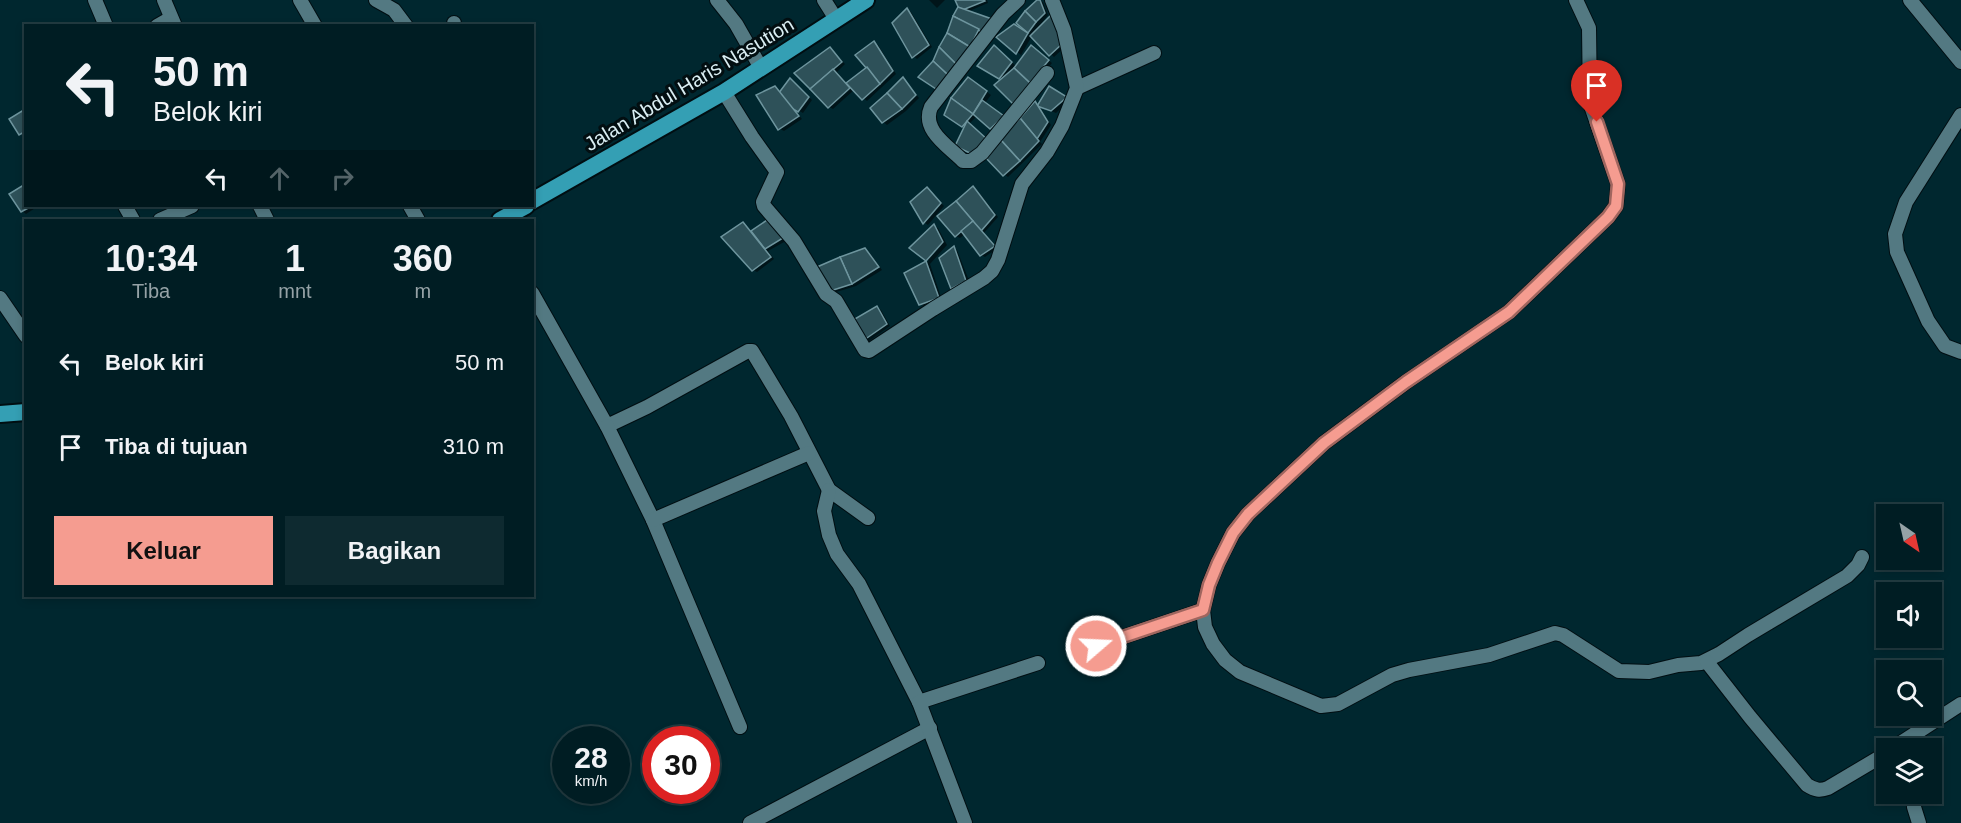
<!DOCTYPE html>
<html lang="id">
<style>
body{margin:0;font-family:Arial,sans-serif;background:#0e2a30;color:#f1f3f6;height:100vh;display:flex;flex-direction:column;font-size:22px;white-space:nowrap}
*{box-sizing:border-box;margin:0}
p{font-size:20px;color:#95a2a6}
.icon{flex:none;width:33px;height:33px;fill:none;stroke:currentColor;stroke-width:2;stroke-linecap:round;stroke-linejoin:round}
.map{position:relative;flex:1;overflow:hidden}
.drawer{position:absolute;left:24px;top:219px;width:510px;height:378px;display:flex;flex-direction:column;background:#001d23;border-radius:0px;box-shadow:0 3px 9px #0003,0 0 0 2px #223b41}
.drawer>*{flex:none}
.guide{position:absolute;left:24px;top:24px;width:510px;height:183px;border-radius:0px;box-shadow:0 3px 9px #0003,0 0 0 2px #223b41;background:#001d23;color:#f1f3f6;overflow:hidden}
.needle{width:39px;rotate:146deg}
.fabs{position:absolute;left:1876px;top:504px;display:grid;gap:12px}
.fabs a{display:grid;place-items:center;width:66px;height:66px;border-radius:0px;background:#001d23;box-shadow:0 3px 9px #0003,0 0 0 2px #223b41;font-size:30px}
.speed{position:absolute;left:552px;top:726px;display:flex;gap:12px;font-size:30px;font-weight:700;text-align:center}
.speed>*{display:grid;place-content:center;width:78px;height:78px;border-radius:50%;background:#001d23;box-shadow:0 3px 9px #0003,0 0 0 2px #223b41;line-height:1}
.speed small{font-size:15px;font-weight:400}
.speed .limit{border:9px solid #d22;background:#fff;color:#111}
.pin{position:absolute;display:grid;place-items:center;width:51px;height:51px;color:#fff;margin:-62px -26px;border-radius:50% 50% 50% 0;rotate:-45deg;box-shadow:0 0 6px #0007}
.pin .icon{rotate:45deg}
.me{position:absolute;width:66px;margin:-33px;rotate:71deg;stroke-linejoin:round;filter:drop-shadow(0 0 4px #0008)}
.turn{display:flex;align-items:center;gap:21px;height:126px;padding:0 30px;font-size:27px}
.turn .icon{width:78px;height:78px;stroke-width:2.5}
.turn b{display:block;font-size:42px;line-height:51px}
.lanes{display:flex;align-items:center;height:57px;padding:0 30px;background:#0003;justify-content:center;gap:30px;direction:ltr}
.lanes .off{opacity:.35}
.eta{display:flex;justify-content:space-evenly;align-items:center;height:102px;text-align:center}
.eta b{font-size:36px;font-weight:800;line-height:42px}
.primary-button{display:flex;gap:12px;margin-top:auto;padding:12px 30px}
.primary-button a{flex:1;height:69px;border-radius:0px;background:#f59c90;color:#111;font-size:24px;font-weight:800;line-height:69px;text-align:center}
.primary-button a+a{background:#0e2a30;color:#f1f3f6}
ul{padding:0;list-style:none}
li{display:flex;align-items:center;gap:18px;height:84px;padding:0 30px}
li div{flex:1}
li b{display:block;font-size:22px}
li em{font-style:normal}
.map>svg:first-child{display:block}
.shadow{fill:#0007}
.building{fill:#2e5159;stroke:#6e959e;stroke-width:1.5}
.lines{fill:none;stroke-linecap:round;stroke-linejoin:round}
.minor-casing{stroke:#000e12;stroke-width:16}
.primary-casing{stroke:#000e12;stroke-width:20}
.minor{stroke:#537982;stroke-width:14}
.primary{stroke:#349fb4;stroke-width:16}
.route-casing{stroke:#9f655e;stroke-width:15}
.route{stroke:#f59c90;stroke-width:10}
.labels{text-anchor:middle;dominant-baseline:central;stroke-width:6;stroke-linejoin:round;paint-order:stroke}
.street-label{font-size:20px;fill:#daeef3;stroke:#020e11}
</style>
<div class="map">
<svg width="1961" height="823" viewBox="0 0 1961 823">
<rect width="100%" height="100%" fill="#00272f"/>
<!-- shadow -->
<g class="shadow">
<path d="M929,0h16l-8,8z"/>
<path d="M957,0h30l1,3 -21,9 24,8 -17,29 -40,13 26,-55z"/>
<path d="M1039,0l4,2 5,13 -13,17 32,13 -13,12 -22,-21 -11,19 -23,-18 16,-11 16,10 -12,-13z"/>
<path d="M907,10l4,2 21,35 -15,12 -4,-3z"/>
<path d="M874,43l4,2 18,29 -29,27 -13,-11 -21,19 -4,-2 1,-58 15,15 -8,8 10,12 21,-16z"/>
<path d="M998,49l19,18 18,-18 17,14 -34,42 -4,-3 -11,-23 -24,-13z"/>
<path d="M903,79l16,19 -13,13 -19,14 -4,-3z"/>
<path d="M790,80l22,20 -9,13 -11,-6 10,12 -18,12 -4,-2 -5,-41 6,5z"/>
<path d="M973,81l18,14 -6,8 22,16 -12,11 -18,-14 -11,11 -20,-13z"/>
<path d="M1049,88l20,13 -13,12 -17,-7z"/>
<path d="M1035,103l4,3 12,19 -11,17 2,2 -34,33 -4,-3 -4,-35 2,2z"/>
<path d="M22,187l4,2v17l11,1 -11,7 -4,-3z"/>
<path d="M973,187l4,3 21,27 -14,16 14,15 -13,9 -4,-2 -16,-21 -5,4 -4,-2z"/>
<path d="M927,189l17,17 -16,19 -3,-2 -13,-21z"/>
<path d="M770,220l16,21 -18,10 6,8 -17,13 -4,-2 -10,-46 9,8z"/>
<path d="M934,226l4,2 9,17 -17,19 12,36 -18,6 -4,-2 -14,-31 23,-12 -18,-13z"/>
<path d="M954,247l3,3 13,33 -14,7 -4,-2z"/>
<path d="M865,250l4,2 13,18 -26,16 -23,7 -4,-2z"/>
<path d="M877,307l4,3 9,16 -21,15 -4,-2z"/>
</g>
<!-- building -->
<g class="building">
<path d="M955,0h29l1,1 -25,10z"/>
<path d="M1037,0h3l5,13 -9,9 -11,-11z"/>
<path d="M958,7l34,12 -9,14 -30,-17z"/>
<path d="M907,8l22,37 -17,13 -20,-35z"/>
<path d="M1025,11l11,11 -8,11 -12,-10z"/>
<path d="M1051,15l12,28 -14,13 -19,-20z"/>
<path d="M953,16l26,13 -9,18 -23,-14z"/>
<path d="M1014,24l14,9 -12,21 -20,-17z"/>
<path d="M947,33l23,14 -13,18 -18,-18z"/>
<path d="M874,41l19,30 -13,13 -25,-29z"/>
<path d="M994,45l18,17 -13,17 -22,-13z"/>
<path d="M1031,45l18,15 -19,23 -16,-15z"/>
<path d="M830,47l12,15 -32,27 -16,-16z"/>
<path d="M939,47l18,18 -9,10 -15,-14z"/>
<path d="M933,61l15,14 -9,16 -21,-14z"/>
<path d="M867,67l13,17 -18,16 -16,-17z"/>
<path d="M1014,68l16,15 -17,21 -19,-19z"/>
<path d="M833,69l17,19 -22,20 -18,-19z"/>
<path d="M903,77l13,18 -14,14 -15,-16z"/>
<path d="M968,77l19,14 -14,23 -22,-16z"/>
<path d="M790,78l19,19 -11,15 -23,-14z"/>
<path d="M775,86l24,30 -21,14 -22,-35z"/>
<path d="M1049,86l18,11 -16,14 -14,-5z"/>
<path d="M887,93l15,16 -20,14 -12,-15z"/>
<path d="M951,98l22,16 -11,13 -18,-12z"/>
<path d="M982,100l22,16 -14,13 -17,-15z"/>
<path d="M1035,101l13,21 -11,17 -17,-21z"/>
<path d="M22,111l4,6v14l-7,4 -10,-16z"/>
<path d="M1020,118l19,23 -19,20 -19,-21z"/>
<path d="M967,121l22,20 -15,14 -19,-9z"/>
<path d="M999,138l21,23 -17,15 -19,-20z"/>
<path d="M22,186l4,5v15h6l-11,6 -12,-18z"/>
<path d="M973,186l22,29 -14,16 -25,-30z"/>
<path d="M927,187l14,16 -18,21 -13,-22z"/>
<path d="M956,201l17,20 -18,16 -18,-21z"/>
<path d="M770,218l13,20 -18,11 -14,-18z"/>
<path d="M973,221l22,25 -15,10 -19,-25z"/>
<path d="M743,222l28,35 -19,14 -31,-34z"/>
<path d="M934,224l9,18 -17,19 -17,-13z"/>
<path d="M954,246l12,35 -15,8 -12,-31z"/>
<path d="M865,248l14,19 -27,17 -12,-27z"/>
<path d="M840,257l12,27 -25,8 -10,-25z"/>
<path d="M926,261l13,37 -20,7 -15,-32z"/>
<path d="M877,306l10,18 -23,16 -11,-20z"/>
</g>
<g class="lines">
<!-- minor casing -->
<g class="minor-casing">
<g id="minor">
<path d="M95,0l11,26"/>
<path d="M164,0l11,26"/>
<path d="M300,0l15,26"/>
<path d="M376,0l18,10 12,16"/>
<path d="M717,0l19,24 25,44"/>
<path d="M824,0l12,19"/>
<path d="M1018,0l-15,14 -72,93c-10,23 17,39 32,54h8l11,-8 65,-80"/>
<path d="M1576,0l13,28 1,75 28,81 -2,22 -8,11 -99,95 -103,70 -82,61 -76,71 -15,19 -15,30 -9,22 -6,25 2,17 8,17 12,16 15,12 81,34 17,-2 54,-29 17,-5 80,-15 66,-22 8,2 56,36 30,1 29,-7 23,-2 18,-9 29,-19 99,-59 11,-11 4,-8"/>
<path d="M1910,0l51,62"/>
<path d="M157,26l14,-8"/>
<path d="M454,26v-3"/>
<path d="M1077,88l77,-35"/>
<path d="M724,92l28,45 25,35 -14,30 1,4 30,35 32,53 10,7 29,49 4,1 64,-42 51,-31 8,-7 6,-11 24,-76 25,-32 15,-26 15,-38 -13,-58 -12,-30"/>
<path d="M1961,115l-55,87 -11,32 2,18 31,69 17,25 16,6"/>
<path d="M125,206l8,14"/>
<path d="M260,206l7,14"/>
<path d="M410,206l8,14"/>
<path d="M160,220l32,-14"/>
<path d="M532,293l75,133 40,-19 101,-56h4l39,65 38,74 39,28"/>
<path d="M0,298l26,38"/>
<path d="M607,426l46,94 87,207"/>
<path d="M829,490l-5,21 5,24 8,19 22,30 60,118"/>
<path d="M653,520l156,-67"/>
<path d="M1096,646l107,-36"/>
<path d="M1707,662l43,55 57,68c8,5 13,6 21,3l59,-35"/>
<path d="M1893,748l68,-44"/>
<path d="M1913,794l1,13 5,16"/>
<path d="M750,823l180,-95"/>
<path d="M965,823l-46,-121 119,-39"/>
</g>
</g>
<!-- primary casing -->
<g class="primary-casing">
<g id="primary">
<path d="M532,201l192,-109 142,-92"/>
<path d="M500,220l26,-14"/>
<path d="M0,414l26,-2"/>
</g>
</g>
<!-- minor -->
<use href="#minor" class="minor"/>
<!-- primary -->
<use href="#primary" class="primary"/>
</g>
<g class="lines">
<!-- route casing -->
<g class="route-casing">
<path id="route" d="M1096,646l107,-36 6,-25 9,-22 15,-30 15,-19 76,-71 82,-61 103,-70 99,-95 8,-11 2,-22 -21,-62"/>
</g>
<!-- route -->
<use href="#route" class="route"/>
</g>
<g class="labels">
<!-- street labels -->
<g class="street-label">
<text transform="translate(689 84) rotate(-31)">Jalan Abdul Haris Nasution</text>
</g>
</g>
</svg>
<div class="fabs">
<a><svg class="needle" viewBox="-14 -14 28 28"><path d="M0-13l5 13h-10z" fill="#e53935"/><path d="M0 13l5-13h-10z" fill="#95a2a6"/></svg></a>
<a><svg class="icon" aria-label="sound" viewBox="0 0 24 24"><path d="M4 9h4l5-4v14l-5-4H4zM17 9q2 3 0 6"/></svg></a>
<a><svg class="icon" aria-label="search" viewBox="0 0 24 24"><circle cx="10" cy="10" r="6"/><path d="M15 15l6 6"/></svg></a>
<a><svg class="icon" aria-label="layers" viewBox="0 0 24 24"><path d="M12 4l9 5-9 5-9-5zM3 14l9 5 9-5"/></svg></a>
</div>
<div class="speed"><div>28<small>km/h</small></div><div class="limit">30</div></div>
<div class="pin" style="left:1597px;top:122px;background:#d93025"><svg class="icon" aria-label="arrive" viewBox="0 0 24 24"><path d="M6 21V4h12l-3 4 3 4H6"/></svg></div>
<svg class="me" style="left:1096px;top:646px" viewBox="-20 -20 40 40"><circle r="17" fill="#f59c90" stroke="#fff" stroke-width="3"/><path d="M0-11L8 9 0 5-8 9z" fill="#fff"/></svg>
<div class="guide">
<div class="turn"><svg class="icon" aria-label="left" viewBox="0 0 24 24"><path d="M17 20v-9H6M10 6l-5 5 5 5"/></svg><div><b>50 m</b>Belok kiri</div></div>
<div class="lanes"><svg class="icon" aria-label="left" viewBox="0 0 24 24"><path d="M17 20v-9H6M10 6l-5 5 5 5"/></svg><svg class="icon off" aria-label="ahead" viewBox="0 0 24 24"><path d="M12 20V5M6 11l6-6 6 6"/></svg><svg class="icon off" aria-label="right" viewBox="0 0 24 24"><path d="M7 20v-9h11M14 6l5 5-5 5"/></svg></div>
</div>
<section class="drawer">
<div class="eta">
<div><b>10:34</b><p>Tiba</p></div>
<div><b>1</b><p>mnt</p></div>
<div><b>360</b><p>m</p></div>
</div>
<ul>
<li><svg class="icon" aria-label="left" viewBox="0 0 24 24"><path d="M17 20v-9H6M10 6l-5 5 5 5"/></svg><div><b>Belok kiri</b></div><em>50 m</em></li>
<li><svg class="icon" aria-label="arrive" viewBox="0 0 24 24"><path d="M6 21V4h12l-3 4 3 4H6"/></svg><div><b>Tiba di tujuan</b></div><em>310 m</em></li>
</ul>
<div class="primary-button"><a>Keluar</a><a>Bagikan</a></div>
</section>
</div>
